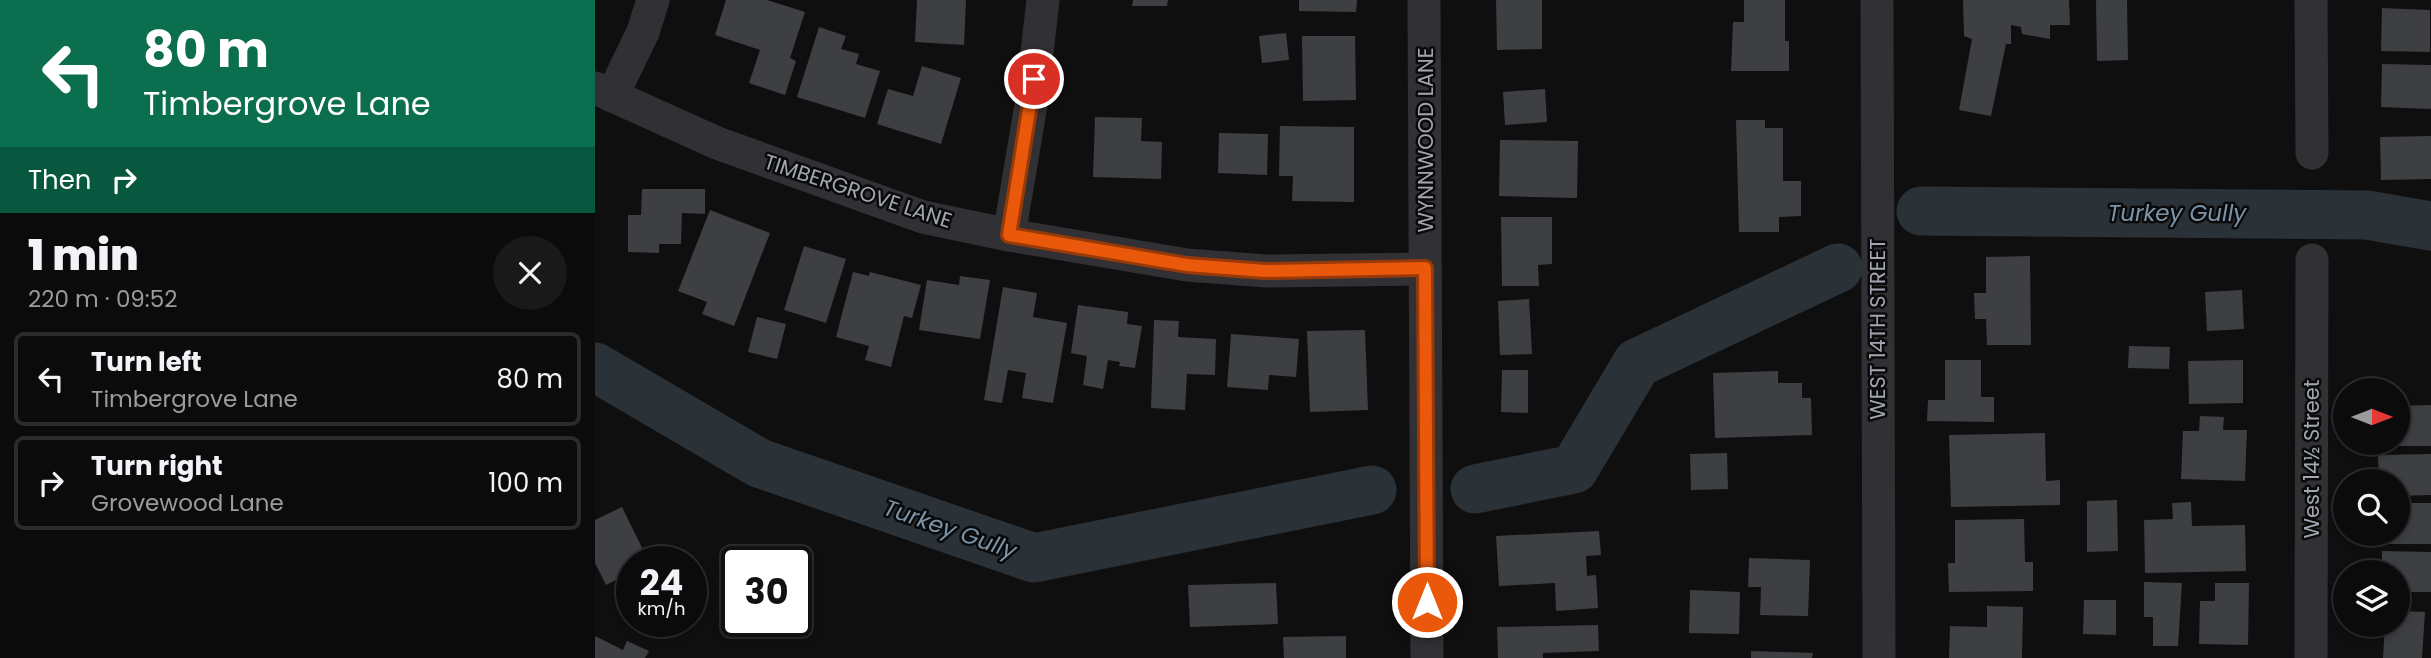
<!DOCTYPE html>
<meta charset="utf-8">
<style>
body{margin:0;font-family:Poppins,sans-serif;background:#19191a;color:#f1f3f6;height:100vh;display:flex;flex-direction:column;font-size:26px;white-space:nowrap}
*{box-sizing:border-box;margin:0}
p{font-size:23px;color:#9a9b9d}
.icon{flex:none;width:38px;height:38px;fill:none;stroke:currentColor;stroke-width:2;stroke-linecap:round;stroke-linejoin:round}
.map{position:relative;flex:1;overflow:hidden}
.sheet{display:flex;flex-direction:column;background:#0b0b0c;width:595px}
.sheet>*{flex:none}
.top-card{background:#0b6e4f;color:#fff;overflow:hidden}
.needle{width:46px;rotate:90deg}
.tools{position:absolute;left:1738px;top:378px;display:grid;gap:14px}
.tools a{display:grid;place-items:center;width:77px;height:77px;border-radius:50%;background:#0b0b0c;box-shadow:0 4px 10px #0003,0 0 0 2px #2b2b2d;font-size:35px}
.speed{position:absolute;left:21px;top:546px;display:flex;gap:14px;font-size:35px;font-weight:700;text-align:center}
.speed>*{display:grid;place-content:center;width:91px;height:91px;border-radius:50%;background:#0b0b0c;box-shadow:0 4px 10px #0003,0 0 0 2px #2b2b2d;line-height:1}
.speed small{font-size:18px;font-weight:400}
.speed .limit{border:4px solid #111;border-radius:10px;background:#fff;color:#111}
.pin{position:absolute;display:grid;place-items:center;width:60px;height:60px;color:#fff;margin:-30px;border:4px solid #fff;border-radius:50%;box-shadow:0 2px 7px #0007}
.me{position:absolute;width:77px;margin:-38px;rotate:0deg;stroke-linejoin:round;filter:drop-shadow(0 0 5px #0008)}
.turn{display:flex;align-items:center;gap:24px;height:147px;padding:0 28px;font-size:32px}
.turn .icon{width:91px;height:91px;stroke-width:2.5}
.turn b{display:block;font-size:49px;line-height:60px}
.then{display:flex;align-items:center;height:66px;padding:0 28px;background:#0003;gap:14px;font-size:26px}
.round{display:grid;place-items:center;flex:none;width:74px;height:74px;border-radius:37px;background:#19191a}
.headline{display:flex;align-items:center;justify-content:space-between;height:119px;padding:0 28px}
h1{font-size:42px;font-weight:800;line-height:52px}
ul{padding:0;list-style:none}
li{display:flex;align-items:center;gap:21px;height:94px;margin:0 14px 10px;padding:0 14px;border:4px solid #2b2b2d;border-radius:10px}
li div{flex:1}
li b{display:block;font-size:26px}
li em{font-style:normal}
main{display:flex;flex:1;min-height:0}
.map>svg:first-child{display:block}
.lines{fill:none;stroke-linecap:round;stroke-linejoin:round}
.river{stroke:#2a3238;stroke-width:49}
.building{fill:#3e3f43}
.minor{stroke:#313135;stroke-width:33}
.route-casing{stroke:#983908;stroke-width:18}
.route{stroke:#ea580c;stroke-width:12}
.labels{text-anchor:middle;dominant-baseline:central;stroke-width:5;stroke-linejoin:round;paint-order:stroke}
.street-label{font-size:21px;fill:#a1a6b0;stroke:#0a0a0b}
.water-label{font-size:23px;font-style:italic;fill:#7a95aa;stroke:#0a0a0b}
</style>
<main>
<section class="sheet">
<div class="top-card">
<div class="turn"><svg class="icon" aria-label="left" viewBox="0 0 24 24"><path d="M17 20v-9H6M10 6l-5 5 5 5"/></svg><div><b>80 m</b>Timbergrove Lane</div></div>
<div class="then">Then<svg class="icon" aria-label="right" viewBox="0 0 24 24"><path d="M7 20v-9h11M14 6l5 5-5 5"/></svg></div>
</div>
<div class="headline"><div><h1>1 min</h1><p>220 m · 09:52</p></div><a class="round"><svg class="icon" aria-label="close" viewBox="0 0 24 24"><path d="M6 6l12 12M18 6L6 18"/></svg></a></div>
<ul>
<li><svg class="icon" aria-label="left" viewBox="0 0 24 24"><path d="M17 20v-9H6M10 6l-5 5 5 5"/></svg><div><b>Turn left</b><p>Timbergrove Lane</p></div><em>80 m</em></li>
<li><svg class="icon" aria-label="right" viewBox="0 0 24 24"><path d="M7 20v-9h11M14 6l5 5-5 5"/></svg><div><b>Turn right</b><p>Grovewood Lane</p></div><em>100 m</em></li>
</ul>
</section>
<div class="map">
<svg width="1836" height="658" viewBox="0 0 1836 658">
<rect width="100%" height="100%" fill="#0f0f10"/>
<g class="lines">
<!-- river -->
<g class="river">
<path d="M1326,211l446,4 64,11"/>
<path d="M0,367l164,96 275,95 338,-68"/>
<path d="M880,489l99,-20 63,-106 201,-95"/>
</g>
</g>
<!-- building -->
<g class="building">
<path d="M131,0h41l38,12 -15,46 6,3 -11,34 -36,-12 11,-33 -45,-15z"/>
<path d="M322,0h49l-2,45 -49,-3z"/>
<path d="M538,0h35l-1,6h-35z"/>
<path d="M704,0h58l-1,12 -57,-1z"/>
<path d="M901,0h46v49l-45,1z"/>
<path d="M1149,0h41v41h4v30h-58l2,-49h11z"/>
<path d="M1368,0h106l1,25h-20v14l-28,-5 -1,-7 -10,-2v19h-5l-15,72 -32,-6 13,-71 -8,-3z"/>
<path d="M1501,0h31l1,60 -31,1z"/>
<path d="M1787,8l48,2v42l-49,-1z"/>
<path d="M224,27l27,9 -5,13 18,5 -3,10 24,7 -15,47 -68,-21z"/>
<path d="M691,33l3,27 -27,3 -3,-27z"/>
<path d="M707,36h53l1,64 -53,1z"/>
<path d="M1787,64l49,1v44l-50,-2z"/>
<path d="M327,66l39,12 -20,66 -64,-20 11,-35 25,7z"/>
<path d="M950,89l2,33 -42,3 -2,-33z"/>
<path d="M500,117l47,1 -1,23 21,1 -1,37 -68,-2z"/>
<path d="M1141,120h29v8h18v53h18v35l-22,1v15h-40z"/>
<path d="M685,126l74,1v75l-62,-1 1,-25h-14z"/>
<path d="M624,133l49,1 -1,41 -49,-2z"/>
<path d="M1836,136v43l-50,1 -1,-43z"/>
<path d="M905,140l78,1 -1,57 -78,-2z"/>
<path d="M47,189h63v25l-23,-1 -1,31h-22v9l-31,-1v-37h13z"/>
<path d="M115,210l60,23 -36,93 -32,-12 5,-12 -29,-11z"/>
<path d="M906,217h51v47l-14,1 1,21h-37z"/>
<path d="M209,246l42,13 -20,64 -42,-13z"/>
<path d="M1435,256l1,89h-44l-1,-26h-11l-1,-26h12v-36z"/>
<path d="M258,272l16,4 1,-4 51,13 -9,33 -8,-2 -13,51 -26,-7 4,-14 -33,-9z"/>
<path d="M365,276l30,4 -10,59 -61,-9 8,-50 32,5z"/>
<path d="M408,287l34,6 -4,24 34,6 -14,80 -31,-5 4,-25 -18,-3 -6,33 -18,-3z"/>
<path d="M1647,290l2,39 -37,2 -2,-39z"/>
<path d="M934,299l3,55 -32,1 -2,-54z"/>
<path d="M483,305l50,7 -1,12 15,2 -7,42 -16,-2 1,-4 -12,-2 -5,29 -20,-4 4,-29 -16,-3z"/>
<path d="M162,317l29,7 -9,35 -29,-7z"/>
<path d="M559,320l25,1 -1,16 38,2 -1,36 -28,-1 -2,36 -34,-2z"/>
<path d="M770,330l3,80 -58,2 -3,-81z"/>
<path d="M636,334l68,5 -3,38 -27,-2 -1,15 -41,-3z"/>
<path d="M1534,346l41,1 -1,22 -41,-1z"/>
<path d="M1350,360h36v37h13v25l-67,-1 1,-21h17z"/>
<path d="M1648,360v43l-54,1 -1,-43z"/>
<path d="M907,370h26v43l-27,-1z"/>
<path d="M1183,371v12h24v15h9l1,37 -97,3 -2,-65z"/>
<path d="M1836,405v41h-50v-3h16v-37z"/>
<path d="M1605,416l24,1 -1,13h24l-2,51 -64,-2 2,-48h16z"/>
<path d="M1450,433l1,48 14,-1v25l-109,2 -2,-72z"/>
<path d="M1132,453l1,36 -37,1 -1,-36z"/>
<path d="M1836,454v41l-34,1v-15h-18l-1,-26z"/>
<path d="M1522,500l1,51 -31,1v-51z"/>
<path d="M1596,502l1,24 53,-1 1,46 -101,2 -1,-53 29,-1 -1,-16z"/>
<path d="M1802,503h34v41h-47v-10h13z"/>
<path d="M27,507l27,55h-17v10l-26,13 -11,-22v-43z"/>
<path d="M1429,519l1,43h8v29l-84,1 -1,-29h7v-43z"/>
<path d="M1004,531l2,24 -15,1 1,20 9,-1 2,33 -42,3 -1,-28 -56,3 -3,-50z"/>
<path d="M1787,551l49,1v40h-34v-20h-15z"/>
<path d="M1154,558l61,2 -2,56 -48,-1 1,-28h-13z"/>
<path d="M96,566l11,1 -6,45 -5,-1z"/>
<path d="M1549,582l38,1 -4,63h-25v-29h-9z"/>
<path d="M681,583l2,41 -88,3 -2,-42z"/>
<path d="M1620,583h34l-1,62 -49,-1 1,-43h15z"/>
<path d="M1095,590l50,2 -1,42 -50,-1z"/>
<path d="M1489,600h32v35l-33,-1z"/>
<path d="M1392,606l36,1 -1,51h-73l1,-32 37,1z"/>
<path d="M1806,611l24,1 -3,46h-39l2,-33h12v-9h4z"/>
<path d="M1003,625l1,26 -56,2v5h-45l-1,-31z"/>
<path d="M0,636l28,14 4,-9 22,10 -4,7h-50z"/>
<path d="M751,636v22h-62l-1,-21z"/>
<path d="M1156,651l62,2 -1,5h-61z"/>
</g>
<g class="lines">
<!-- minor -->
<g class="minor">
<path d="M829,0l3,658"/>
<path d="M1282,0l2,658"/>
<path d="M1716,0l1,153"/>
<path d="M0,88l122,55 206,74 86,18 178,30 79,6 159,-2"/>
<path d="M17,96l31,-64 10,-32"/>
<path d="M414,235l22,-130 12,-105"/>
<path d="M1716,658l1,-398"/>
</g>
</g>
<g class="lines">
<!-- route casing -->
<g class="route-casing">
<path id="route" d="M439,79l-25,156 178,30 78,6 160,-3 2,334"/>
</g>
<!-- route -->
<use href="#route" class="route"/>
</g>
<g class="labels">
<!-- street labels -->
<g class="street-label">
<text transform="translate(830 140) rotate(-90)">WYNNWOOD LANE</text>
<text transform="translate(263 191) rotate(18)">TIMBERGROVE LANE</text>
<text transform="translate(1282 329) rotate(-90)">WEST 14TH STREET</text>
<text transform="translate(1716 459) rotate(-90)">West 14½ Street</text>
</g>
<!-- water labels -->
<g class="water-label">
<text x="1582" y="213">Turkey Gully</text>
<text transform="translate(355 529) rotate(19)">Turkey Gully</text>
</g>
</g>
</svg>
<div class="tools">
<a><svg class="needle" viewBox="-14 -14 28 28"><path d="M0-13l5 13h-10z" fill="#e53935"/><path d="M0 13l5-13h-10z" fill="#9a9b9d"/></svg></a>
<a><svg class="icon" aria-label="search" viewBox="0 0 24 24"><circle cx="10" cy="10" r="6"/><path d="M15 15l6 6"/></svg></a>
<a><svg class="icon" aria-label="layers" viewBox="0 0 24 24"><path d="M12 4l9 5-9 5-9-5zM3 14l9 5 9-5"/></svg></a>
</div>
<div class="speed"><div>24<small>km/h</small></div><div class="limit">30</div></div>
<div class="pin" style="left:439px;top:79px;background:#d93025"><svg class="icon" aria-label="arrive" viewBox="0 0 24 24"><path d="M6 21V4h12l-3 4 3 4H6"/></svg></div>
<svg class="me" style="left:832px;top:602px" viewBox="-20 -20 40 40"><circle r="17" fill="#ea580c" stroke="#fff" stroke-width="3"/><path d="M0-11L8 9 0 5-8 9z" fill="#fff"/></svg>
</div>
</main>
